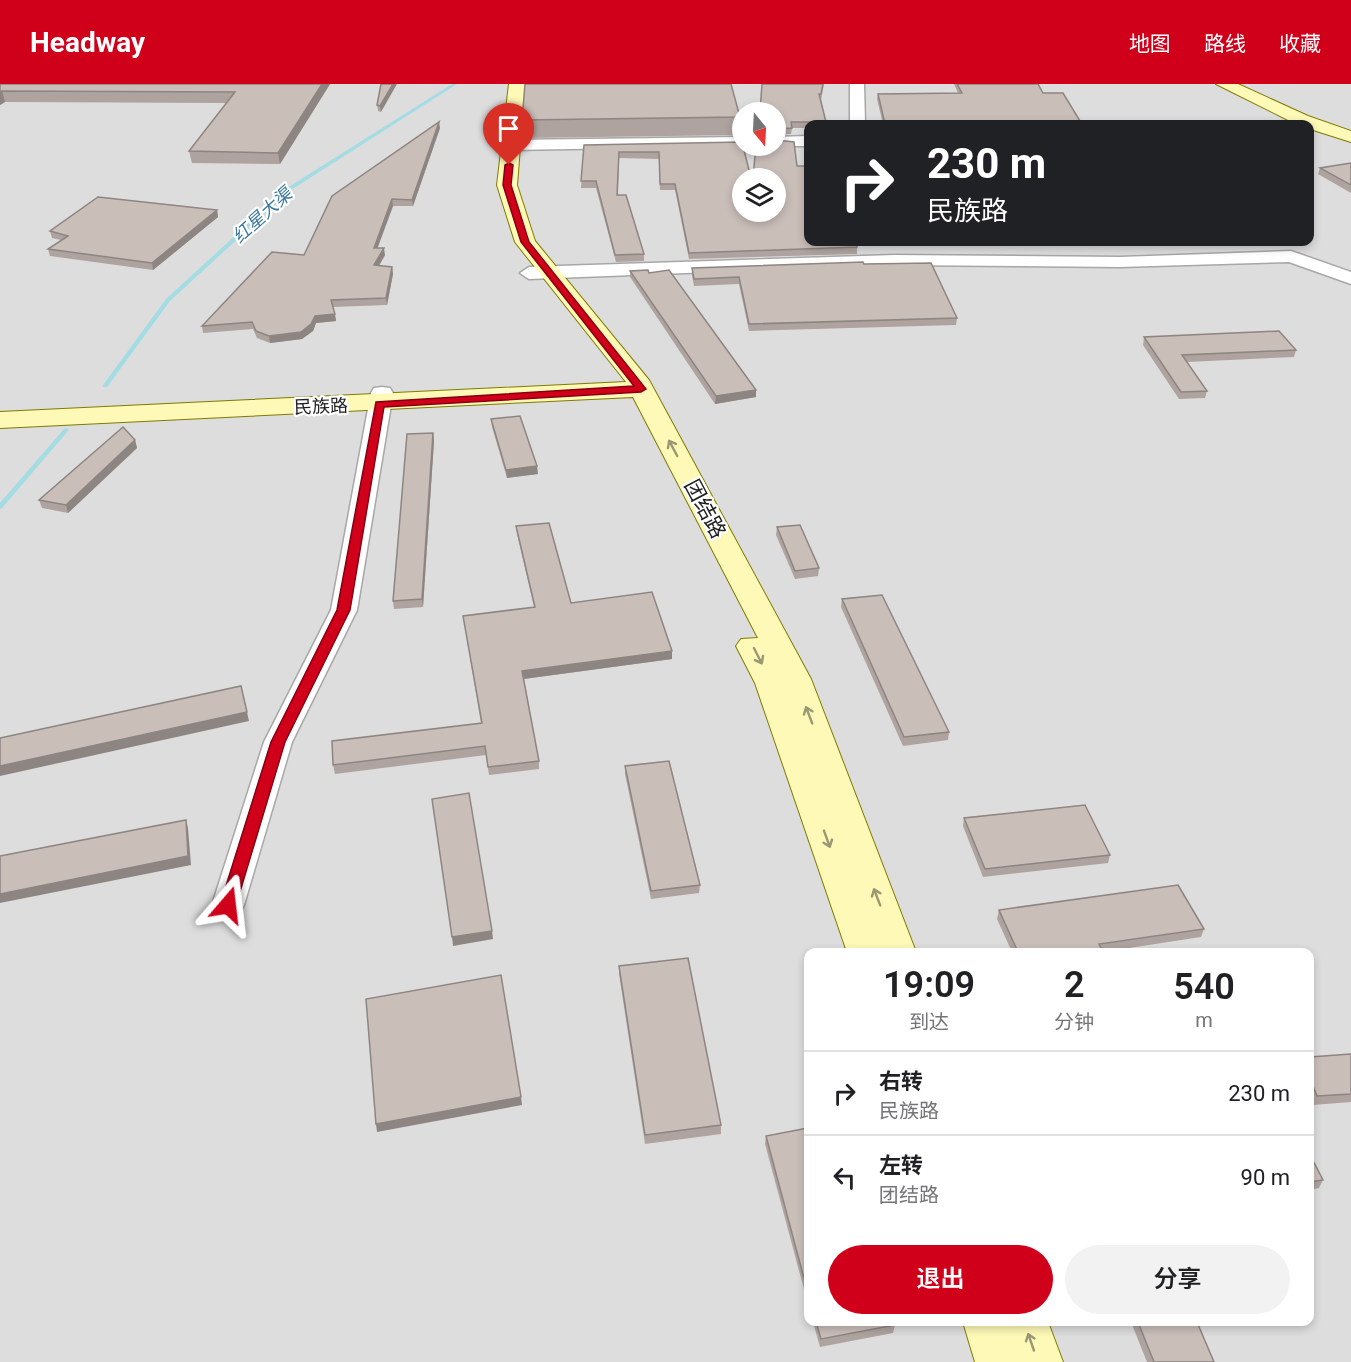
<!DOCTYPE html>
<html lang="zh">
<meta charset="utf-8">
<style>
body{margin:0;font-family:Roboto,"Noto Sans SC",sans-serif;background:#f2f2f2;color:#202124;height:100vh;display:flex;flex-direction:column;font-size:22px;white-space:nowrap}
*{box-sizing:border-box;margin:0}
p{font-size:20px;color:#757577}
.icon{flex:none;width:33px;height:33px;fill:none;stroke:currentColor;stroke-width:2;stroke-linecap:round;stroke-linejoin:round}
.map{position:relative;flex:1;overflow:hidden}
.details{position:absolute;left:804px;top:864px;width:510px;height:378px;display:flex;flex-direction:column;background:#fff;border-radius:12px;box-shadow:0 3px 9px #0003}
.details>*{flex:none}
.banner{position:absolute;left:804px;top:36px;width:510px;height:126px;border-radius:12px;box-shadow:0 3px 9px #0003;background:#202124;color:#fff;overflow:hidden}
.needle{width:39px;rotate:162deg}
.controls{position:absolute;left:732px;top:18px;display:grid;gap:12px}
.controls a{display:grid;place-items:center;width:54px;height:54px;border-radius:50%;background:#fff;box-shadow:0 3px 9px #0003;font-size:30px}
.pin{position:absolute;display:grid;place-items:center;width:51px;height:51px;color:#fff;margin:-62px -26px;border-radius:50% 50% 50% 0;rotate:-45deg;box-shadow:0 0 6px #0007}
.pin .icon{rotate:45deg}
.me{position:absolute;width:66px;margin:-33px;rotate:17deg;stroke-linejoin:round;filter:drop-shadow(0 0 4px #0008)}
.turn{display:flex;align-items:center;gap:21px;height:126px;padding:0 24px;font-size:27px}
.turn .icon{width:78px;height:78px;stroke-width:2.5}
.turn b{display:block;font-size:42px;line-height:51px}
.eta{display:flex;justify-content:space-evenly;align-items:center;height:102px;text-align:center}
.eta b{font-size:36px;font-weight:600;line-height:42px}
.button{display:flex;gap:12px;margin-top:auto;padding:12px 24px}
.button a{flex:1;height:69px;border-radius:36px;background:#d0001a;color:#fff;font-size:24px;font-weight:600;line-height:69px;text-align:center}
.button a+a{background:#f2f2f2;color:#202124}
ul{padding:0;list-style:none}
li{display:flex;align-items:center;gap:18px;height:84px;padding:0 24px;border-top:2px solid #e0e0e0}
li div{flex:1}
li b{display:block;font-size:22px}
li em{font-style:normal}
header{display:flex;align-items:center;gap:36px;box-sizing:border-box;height:84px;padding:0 30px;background:#d0001a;color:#fff}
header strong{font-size:28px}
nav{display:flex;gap:33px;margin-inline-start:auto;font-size:21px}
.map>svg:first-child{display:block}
.residential{fill:#dedddd;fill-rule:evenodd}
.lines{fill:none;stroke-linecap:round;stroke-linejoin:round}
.stream{fill:#a3dce2;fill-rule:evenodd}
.street-casing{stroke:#a7a7a7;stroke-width:3}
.secondary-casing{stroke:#7e7c00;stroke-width:2}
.street{fill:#fff;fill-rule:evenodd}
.secondary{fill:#fef9b7;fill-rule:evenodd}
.wall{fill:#aea39f}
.shaded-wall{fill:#8d8582}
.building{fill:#cabeb9;stroke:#8d8582;stroke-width:1.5}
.oneway{stroke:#9a9773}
.route{fill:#d0001a;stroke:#870011;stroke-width:1.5}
.labels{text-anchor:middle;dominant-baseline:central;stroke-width:4.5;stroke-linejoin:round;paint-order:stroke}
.far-water-label{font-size:18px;font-style:italic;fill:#3c7a9f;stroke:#fff}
.far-street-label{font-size:18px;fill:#202020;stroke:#fff}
.street-label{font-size:21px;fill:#202020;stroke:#fff}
</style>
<header>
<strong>Headway</strong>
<nav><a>地图</a><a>路线</a><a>收藏</a></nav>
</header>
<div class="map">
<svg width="1351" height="1278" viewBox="0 0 1351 1278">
<rect width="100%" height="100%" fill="#f1ece6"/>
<!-- residential -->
<path class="residential" d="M0,0h1351v1278h-1351zM742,28h34v34h-34zM808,40h502v118h-502zM742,94h34v34h-34zM808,868h502v370h-502z"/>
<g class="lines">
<!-- stream -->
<g class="stream">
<path d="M452,0h5l-166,106 -121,111 -63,86h-4v-2l63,-86 121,-111z"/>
<path d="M66,344l3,2 -1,1 -66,77 -2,1v-6l64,-74z"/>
</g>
<!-- street casing -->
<g class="street-casing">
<g id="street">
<path d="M850,0h14l1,40h-15z"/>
<path d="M808,52v10h-37h5v-9z"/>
<path d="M742,53v9h5l-236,4 -8,-5 8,-5z"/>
<path d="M1291,167l60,21v12l-62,-22 -169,5 -226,-2 -365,14 -9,-6 9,-6 365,-12 226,2z"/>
<path d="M382,303l8,1 3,5 -36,217 -65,132 -48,163 -5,9 -11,3 -11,-3 -5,-9 52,-163 67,-132 40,-217 3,-5z"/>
</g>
</g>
<!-- secondary casing -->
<g class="secondary-casing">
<g id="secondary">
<path d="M509,0h16l-8,101 18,56 114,139 162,299 105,273h-69l-92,-269 -19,-37 5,-7 17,-1 -125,-241 -633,31v-16l626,-30 -111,-140 -18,-57z"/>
<path d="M1216,0h22l70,32 43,15v11l-41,-13v-5h-14z"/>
<path d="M963,1238h85l15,40h-88z"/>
</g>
</g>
<!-- street -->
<use href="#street" class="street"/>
<!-- secondary -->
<use href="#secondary" class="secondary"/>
</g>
<!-- wall -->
<g class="wall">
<path d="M0,0h330l-50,80 -88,-1 -3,-12 38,-48 -222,-1 -5,3z"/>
<path d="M381,0v28l-3,-1 -1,-6z"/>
<path d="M824,0l-3,16 5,22v2h-18v4h-16l-1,6 -15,1v-23z"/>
<path d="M954,0h84l5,9 37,28 41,3h-238l-6,-25 1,-5 80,-1z"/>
<path d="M740,33l-1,18 -216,3 -1,-18z"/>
<path d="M440,44l-27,78h-20l-16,42 8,7 -6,11 13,1 1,7 -6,31 -54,2 3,14 -20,2 -3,8 -11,8 -32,4 -13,-5 -4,-9 -50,4 -1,-7 102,-71z"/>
<path d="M742,58v36l34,34 32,30 49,5v7l-168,5 -14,-69h-15l-1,-31 -40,-1 -1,37 26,59v7l-28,1 -20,-74h-15l3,-43z"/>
<path d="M1351,79v30l-33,-19 2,-6z"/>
<path d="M217,126l1,7 -65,53 -103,-14 -2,-7 13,-9 -9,-2 -2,-7z"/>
<path d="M920,158h122v2l-121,1z"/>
<path d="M864,180l93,54 -1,7 -207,6 -10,-47 -45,2 -2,-11v-7z"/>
<path d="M630,187l19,2 107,124 -41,7 -85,-127z"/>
<path d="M1144,253l152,13 -2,7 -107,5 20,29 -2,7 -26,1 -36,-54z"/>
<path d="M491,335l47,55 -31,4 -15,-51z"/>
<path d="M433,349l1,8 -11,166 -29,2 -1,-8z"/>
<path d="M135,356l2,8 -69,65 -26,-5 -3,-8z"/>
<path d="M516,442l55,77 101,56 -148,20 15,82v8l-50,6 -3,-20 -151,19 -2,-9 148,-42 -18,-107 71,-9 -17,-73z"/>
<path d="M777,443l42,41 -1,8 -23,3 -19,-44z"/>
<path d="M842,515l107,133 -1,8 -45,6 -62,-139z"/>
<path d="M625,682l75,119 -1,8 -48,6 -26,-125z"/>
<path d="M964,734l146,37 -2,8 -125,14 -20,-51z"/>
<path d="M999,826l205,19 -3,8 -98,15h-91l-15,-33z"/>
<path d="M619,882l102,159v9l-76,10 -26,-170z"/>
<path d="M1351,970v48l-38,3 -3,-9v-39z"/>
<path d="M808,1044v176l-43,-160 1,-8z"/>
<path d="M1310,1071l13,25 -4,8 -9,2z"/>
<path d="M813,1238h81l1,3 -2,8 -73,14z"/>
<path d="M1131,1238h66l17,40h-67z"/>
</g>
<!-- shaded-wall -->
<g class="shaded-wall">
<path d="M322,0h8l-50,80 -2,-11z"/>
<path d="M393,0h4l-16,28 -1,-6z"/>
<path d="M2,7l3,11 -5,3v-13z"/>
<path d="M439,38l1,6 -27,78 -1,-6z"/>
<path d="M392,115l1,7 -18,49 -1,-7z"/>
<path d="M217,126l1,7 -65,53 -1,-7z"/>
<path d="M384,164l1,7 -10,17 -1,-7z"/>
<path d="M392,183l1,7 -6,31 -1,-7z"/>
<path d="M335,230l1,7 -20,2 -3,8 -11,8 -32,4 -1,-7 46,-20z"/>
<path d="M756,306v7l-41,7 1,-8z"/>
<path d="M433,349l1,8 -11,166 -1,-8z"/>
<path d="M135,356l2,8 -69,65 -2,-8z"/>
<path d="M537,382l1,8 -31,4 -1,-8z"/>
<path d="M672,567v8l-149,20 -1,-8z"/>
<path d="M241,602l8,35 -249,55v-10z"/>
<path d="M186,736l2,8 3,37 -191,38v-9z"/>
<path d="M492,847l1,8 -40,7 -1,-9z"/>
<path d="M521,1013l1,8 -145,27 -1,-8z"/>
</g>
<!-- building -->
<g class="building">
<path d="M0,0h322l-44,69 -89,-2 46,-59 -233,-1 -2,1z"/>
<path d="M381,0h12l-13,22 -3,-1z"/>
<path d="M525,0h206l9,33 -218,3z"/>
<path d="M762,0h61l-2,10h-2l7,28h-35l1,6 -16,1v-17h-16z"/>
<path d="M957,0h81l5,9h20l17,28h39l2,3h-236l-7,-30 84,-1z"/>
<path d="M439,38l-27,78 -20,-1 -18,49h10l-10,17 18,2 -6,31 -55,2 4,14 -20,2 -4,8 -10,8 -32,4 -13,-5 -4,-9 -50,4 70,-74 32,3 28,-59z"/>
<path d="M776,56l18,2 3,24h11v76h47l2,5 -168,6 -14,-69h-15l-1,-32h-40l-2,43h9l18,59 -29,1 -19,-74h-15l3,-36 158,-3v4h1l8,32h-9v34h34v-34h-23l3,-32h20z"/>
<path d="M1351,79v22l-31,-17z"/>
<path d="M98,113l119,13 -65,53 -104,-14 20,-13 -18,-5z"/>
<path d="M863,178l1,2 67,-1 26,55 -208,6 -10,-47 -45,2 -2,-11z"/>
<path d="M648,186l1,3 20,-3 87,120 -40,6 -86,-125z"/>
<path d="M1279,247l17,19 -114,5 25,36 -26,1 -37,-55z"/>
<path d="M520,332l17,50 -31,4 -15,-51z"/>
<path d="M123,343l12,13 -69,65 -27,-5z"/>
<path d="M433,349l-11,166 -29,2 14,-167z"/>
<path d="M549,439l22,80 81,-11 20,59 -150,20 17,90 -51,6 -3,-21 -152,19 -1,-24 150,-18 -19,-107 72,-9 -19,-81z"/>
<path d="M800,441l19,43 -24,3 -18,-44z"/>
<path d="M882,511l67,137 -45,5 -62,-138z"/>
<path d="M241,602l6,26 -247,54v-28z"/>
<path d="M669,677l31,124 -49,6 -26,-125z"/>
<path d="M469,709l23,138 -40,6 -20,-138z"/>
<path d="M1085,721l25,50 -125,14 -21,-51z"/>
<path d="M186,736l2,36 -188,38v-38z"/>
<path d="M1178,801l26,44 -105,15 4,8h-85l-19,-42z"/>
<path d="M688,874l33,167 -76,10 -26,-169z"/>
<path d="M501,891l20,122 -145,27 -10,-125z"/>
<path d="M1351,970v40l-34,2 -7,-17v-22z"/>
<path d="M808,1044v165l-42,-157z"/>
<path d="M1310,1071l13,25 -13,2z"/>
<path d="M816,1238h78l1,3 -74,14z"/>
<path d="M1138,1238h59l17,40h-60z"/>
</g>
<!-- one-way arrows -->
<defs><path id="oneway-shaft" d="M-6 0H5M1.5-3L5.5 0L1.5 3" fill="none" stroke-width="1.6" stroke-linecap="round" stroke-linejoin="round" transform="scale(1.5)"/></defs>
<g class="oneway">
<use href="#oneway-shaft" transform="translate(673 364) rotate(-118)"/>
<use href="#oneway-shaft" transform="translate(758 572) rotate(63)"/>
<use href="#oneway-shaft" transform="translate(809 631) rotate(-111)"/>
<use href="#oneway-shaft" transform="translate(827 755) rotate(70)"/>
<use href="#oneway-shaft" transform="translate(877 813) rotate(-111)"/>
<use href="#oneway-shaft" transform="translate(1031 1258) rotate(-109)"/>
</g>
<!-- route -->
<path class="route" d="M509,79l4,2 -2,20 18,57 117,147 -5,3 -257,15 -34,203 -65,132 -49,163 -2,4h-11l-3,-4 51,-163 66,-132 39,-208 258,-16 -113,-144 -18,-57 2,-20z"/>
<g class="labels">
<!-- far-water labels -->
<g class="far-water-label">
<text transform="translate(262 131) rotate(-42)">红星大渠</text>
</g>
<!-- far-street labels -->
<g class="far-street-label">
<text transform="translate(321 322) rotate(-2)">民族路</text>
</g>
<!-- street labels -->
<g class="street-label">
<text transform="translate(705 425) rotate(62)">团结路</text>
</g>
</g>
</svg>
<div class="controls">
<a><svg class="needle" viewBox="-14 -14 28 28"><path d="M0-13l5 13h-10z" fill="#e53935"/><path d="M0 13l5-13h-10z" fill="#757577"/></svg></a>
<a><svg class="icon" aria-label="layers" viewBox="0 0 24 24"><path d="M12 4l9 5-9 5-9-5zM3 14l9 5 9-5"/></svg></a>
</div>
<div class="pin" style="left:509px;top:81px;background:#d93025"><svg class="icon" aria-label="arrive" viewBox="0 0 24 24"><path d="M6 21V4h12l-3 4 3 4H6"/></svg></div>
<svg class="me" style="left:228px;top:821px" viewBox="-20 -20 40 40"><path d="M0-17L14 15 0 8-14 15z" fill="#d0001a" stroke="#fff" stroke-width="4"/></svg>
<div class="banner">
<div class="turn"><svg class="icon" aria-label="right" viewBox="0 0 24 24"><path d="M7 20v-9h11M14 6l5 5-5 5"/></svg><div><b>230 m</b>民族路</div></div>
</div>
<section class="details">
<div class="eta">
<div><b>19:09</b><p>到达</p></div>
<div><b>2</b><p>分钟</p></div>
<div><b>540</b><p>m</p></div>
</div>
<ul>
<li><svg class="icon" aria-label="right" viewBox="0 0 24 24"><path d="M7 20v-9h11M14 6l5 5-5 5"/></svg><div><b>右转</b><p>民族路</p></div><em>230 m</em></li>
<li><svg class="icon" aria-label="left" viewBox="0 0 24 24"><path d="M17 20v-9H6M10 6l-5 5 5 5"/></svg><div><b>左转</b><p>团结路</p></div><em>90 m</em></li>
</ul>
<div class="button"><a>退出</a><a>分享</a></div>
</section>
</div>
